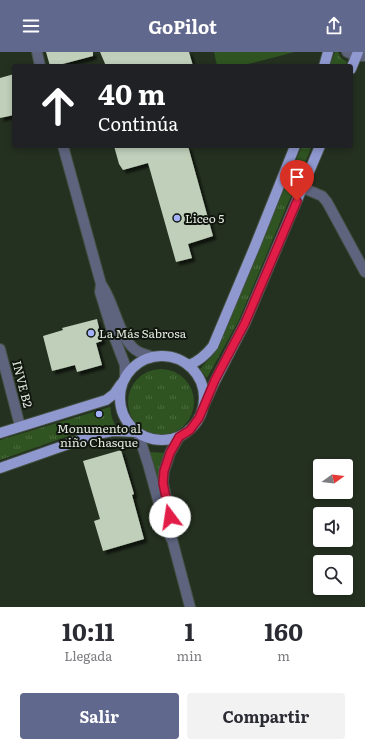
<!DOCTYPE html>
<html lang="es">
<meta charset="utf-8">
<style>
body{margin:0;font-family:Literata,serif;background:#f2f2f3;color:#2b2b33;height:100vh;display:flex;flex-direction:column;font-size:15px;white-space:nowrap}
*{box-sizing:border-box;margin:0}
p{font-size:13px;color:#7c7c81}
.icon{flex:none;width:22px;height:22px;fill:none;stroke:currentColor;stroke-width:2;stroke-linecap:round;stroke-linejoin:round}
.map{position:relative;height:555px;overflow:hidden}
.drawer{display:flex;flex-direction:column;background:#fff;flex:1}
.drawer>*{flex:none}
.banner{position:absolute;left:12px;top:12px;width:341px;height:84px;border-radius:4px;box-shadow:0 2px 6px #0003;background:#202124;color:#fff;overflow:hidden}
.needle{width:26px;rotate:75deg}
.tools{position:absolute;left:313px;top:407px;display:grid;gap:8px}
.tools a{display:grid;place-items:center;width:40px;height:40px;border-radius:4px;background:#fff;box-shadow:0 2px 6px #0003;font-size:20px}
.pin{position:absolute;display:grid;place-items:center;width:34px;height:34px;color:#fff;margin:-41px -17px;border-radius:50% 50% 50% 0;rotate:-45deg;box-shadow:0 0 4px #0007}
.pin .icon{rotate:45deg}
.me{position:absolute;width:44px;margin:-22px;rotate:346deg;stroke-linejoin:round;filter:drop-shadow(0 0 3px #0008)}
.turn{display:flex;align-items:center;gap:14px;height:84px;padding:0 20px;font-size:18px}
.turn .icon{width:52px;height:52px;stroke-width:2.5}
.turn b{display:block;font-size:28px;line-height:34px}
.eta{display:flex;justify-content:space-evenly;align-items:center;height:68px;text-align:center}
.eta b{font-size:24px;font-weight:700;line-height:28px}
.button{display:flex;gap:8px;margin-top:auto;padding:8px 20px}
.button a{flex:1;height:46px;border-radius:4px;background:#61688d;color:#fff;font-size:16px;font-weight:700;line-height:46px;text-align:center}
.button a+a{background:#f2f2f3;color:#2b2b33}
header{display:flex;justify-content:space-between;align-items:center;height:52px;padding:0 20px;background:#61688d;color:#fff;font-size:18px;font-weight:700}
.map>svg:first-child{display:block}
.grass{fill:url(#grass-tufts)}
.garden{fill:#2f5421}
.building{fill:#bfcfba;filter:url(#shadow)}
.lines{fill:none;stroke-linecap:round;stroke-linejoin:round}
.minor-casing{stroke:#424e3f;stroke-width:12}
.major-casing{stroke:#424e3f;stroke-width:12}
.minor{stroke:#5e637e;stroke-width:10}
.major{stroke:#8f99cf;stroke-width:10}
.route-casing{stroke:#92132f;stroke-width:10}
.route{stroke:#e11d48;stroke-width:7}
.poi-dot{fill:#a4b2fc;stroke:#11170f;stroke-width:1.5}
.labels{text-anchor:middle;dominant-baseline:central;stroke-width:4;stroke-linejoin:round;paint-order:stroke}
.poi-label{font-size:12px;fill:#e2eadf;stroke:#11170f;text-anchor:start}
.street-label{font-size:12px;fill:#e2eadf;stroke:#11170f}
</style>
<header><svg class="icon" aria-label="menu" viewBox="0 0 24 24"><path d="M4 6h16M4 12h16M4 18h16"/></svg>GoPilot<svg class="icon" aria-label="share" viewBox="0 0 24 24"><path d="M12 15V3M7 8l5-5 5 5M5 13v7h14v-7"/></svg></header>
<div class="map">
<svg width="365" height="555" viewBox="0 0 365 555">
<defs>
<pattern id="grass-tufts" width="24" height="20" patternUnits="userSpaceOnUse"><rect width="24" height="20" fill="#2f5421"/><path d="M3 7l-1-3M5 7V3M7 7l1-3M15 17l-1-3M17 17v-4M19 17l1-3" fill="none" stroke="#4d6d41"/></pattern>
<filter id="shadow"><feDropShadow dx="3.5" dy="3.5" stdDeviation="1" flood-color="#0009"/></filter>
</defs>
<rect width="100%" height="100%" fill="#243020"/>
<!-- grass -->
<g class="grass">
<path d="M335,0h3l3,6 6,4 -2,4h-15z"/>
<path d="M302,94h10l-73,174 -32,58 -7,-9 14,-15 5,-8z"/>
<circle cx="161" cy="350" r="33"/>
<path d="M110,355l2,11 3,7 -24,3 -91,32v-20z"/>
<path d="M149,400l18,1 -5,12 -5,16z"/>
</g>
<!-- garden -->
<path class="garden" d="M214,0h81l-55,14h-23z"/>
<!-- building -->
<g class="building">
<path d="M46,0h47v4l-38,10h-5z"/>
<path d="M100,0h89l4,14h-87z"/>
<path d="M14,22v41l-14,3v-40z"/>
<path d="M114,94h74l25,90 -25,8 4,14 -16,4 -28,-99 -25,7 -4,-6z"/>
<path d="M97,267l5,22 -6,2 6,22 -25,7 -2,-7 -23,6 -9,-35 20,-6 -1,-2z"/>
<path d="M121,398l13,44 -2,1 12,44 -41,12 -9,-30 6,-2 -17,-58z"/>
</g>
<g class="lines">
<!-- minor casing -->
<g class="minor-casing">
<g id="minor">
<path d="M37,0l3,14"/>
<path d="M347,0l9,4h9"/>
<path d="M63,94l38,138c14,18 18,58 38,68 4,2 9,3 13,5"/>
<path d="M303,136l19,8 5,6 38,70"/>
<path d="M101,232l-1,8 12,39 13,34v11"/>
<path d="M0,297l20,77"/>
<path d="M138,381l10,31 18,65 5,9"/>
<path d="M179,385l-9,16 -6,18 -1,12 10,45 -1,11 18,68"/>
</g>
</g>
<!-- major casing -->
<g class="major-casing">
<g id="major">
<path d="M324,14l4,-14"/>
<path d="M351,17l7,-17"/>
<circle cx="162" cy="346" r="42"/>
<path d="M189,313c10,-4 17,-10 24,-19l42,-100 40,-100"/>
<path d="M204,353l11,-24 30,-58 75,-177"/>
<path d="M0,381l106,-33 8,-6 7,-10"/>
<path d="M0,416l97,-34 16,-3 24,1"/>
</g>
</g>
<!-- minor -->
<use href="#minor" class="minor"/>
<!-- major -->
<use href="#major" class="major"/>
</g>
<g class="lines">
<!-- route casing -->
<g class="route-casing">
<path id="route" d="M170,465l-7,-34 1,-12 6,-18 9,-16 11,-7 9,-12 16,-38 30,-57 52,-122"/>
</g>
<!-- route -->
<use href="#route" class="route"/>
</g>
<!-- markers -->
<g class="poi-dot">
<circle cx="177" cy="166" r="4"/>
<circle cx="91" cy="281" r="4"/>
<circle cx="99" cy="362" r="4"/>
</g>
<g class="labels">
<!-- poi labels -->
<g class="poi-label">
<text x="185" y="166">Liceo 5</text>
<text x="99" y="281">La Más Sabrosa</text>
<text x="99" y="376" text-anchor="middle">Monumento al<tspan x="99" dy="14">niño Chasque</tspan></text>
</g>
<!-- street labels -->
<g class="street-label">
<text transform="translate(23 332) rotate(76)">INVE B2</text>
</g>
</g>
</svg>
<div class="tools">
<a><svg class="needle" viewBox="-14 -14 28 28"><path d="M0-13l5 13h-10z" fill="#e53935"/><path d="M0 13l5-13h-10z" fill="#7c7c81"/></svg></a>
<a><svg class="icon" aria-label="sound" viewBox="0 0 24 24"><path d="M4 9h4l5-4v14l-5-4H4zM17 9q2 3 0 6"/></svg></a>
<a><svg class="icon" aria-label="search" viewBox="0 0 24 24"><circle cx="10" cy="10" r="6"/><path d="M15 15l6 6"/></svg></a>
</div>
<div class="pin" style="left:297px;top:149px;background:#d93025"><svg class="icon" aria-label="arrive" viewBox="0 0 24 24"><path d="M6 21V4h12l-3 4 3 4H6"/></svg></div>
<svg class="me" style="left:170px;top:465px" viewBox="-20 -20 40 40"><circle r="19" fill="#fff"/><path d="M0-13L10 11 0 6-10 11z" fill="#e11d48"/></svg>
<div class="banner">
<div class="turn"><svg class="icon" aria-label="ahead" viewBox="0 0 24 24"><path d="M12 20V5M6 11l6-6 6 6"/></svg><div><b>40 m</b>Continúa</div></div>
</div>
</div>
<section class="drawer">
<div class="eta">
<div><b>10:11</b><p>Llegada</p></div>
<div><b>1</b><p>min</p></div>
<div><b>160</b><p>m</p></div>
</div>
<div class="button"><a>Salir</a><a>Compartir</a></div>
</section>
